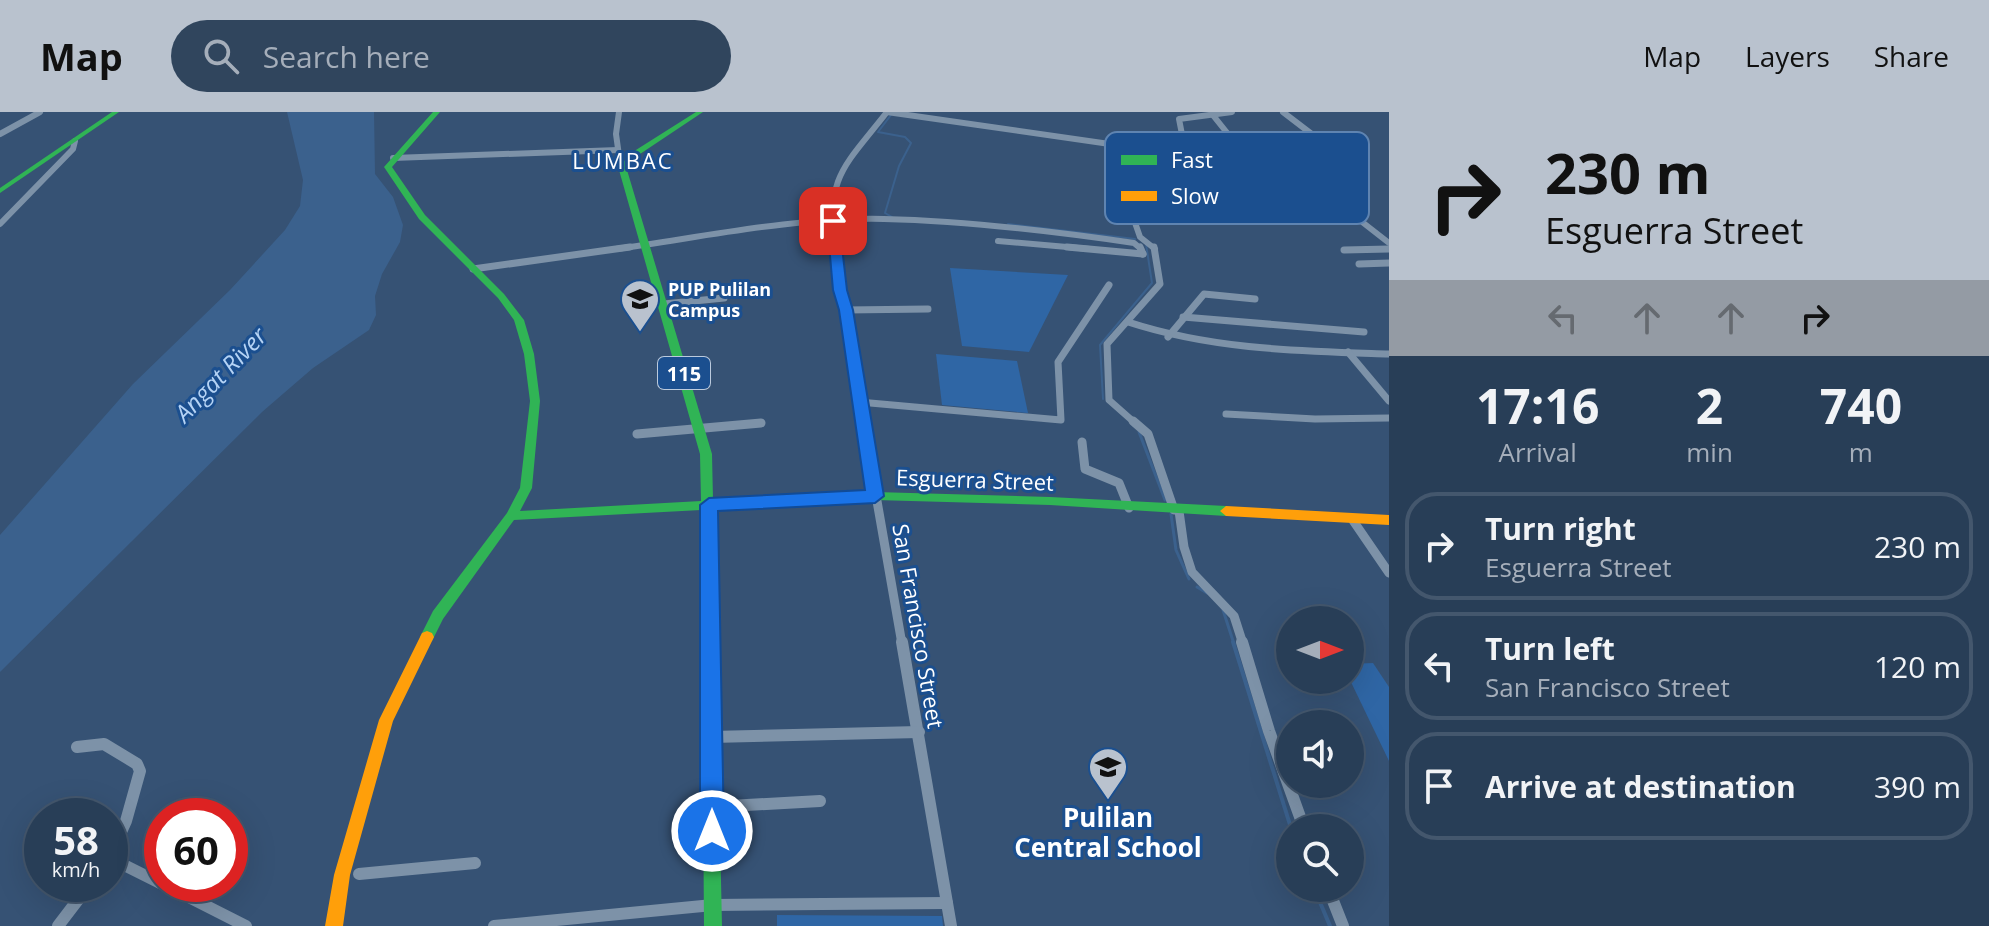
<!DOCTYPE html>
<style>
body{margin:0;font-family:"Open Sans",sans-serif;background:#30455d;color:#f1f3f6;height:100vh;display:flex;flex-direction:column;font-size:30px;white-space:nowrap}
*{box-sizing:border-box;margin:0}
p{font-size:26px;color:#a5aeba}
.icon{flex:none;width:44px;height:44px;fill:none;stroke:currentColor;stroke-width:2;stroke-linecap:round;stroke-linejoin:round}
.map{position:relative;flex:1;overflow:hidden}
.drawer{display:flex;flex-direction:column;background:#283e57;width:600px}
.drawer>*{flex:none}
.top-card{background:#b9c2ce;color:#111;overflow:hidden}
.needle{width:52px;rotate:90deg}
.fabs{position:absolute;left:1276px;top:494px;display:grid;gap:16px}
.fabs a{display:grid;place-items:center;width:88px;height:88px;border-radius:50%;background:#283e57;box-shadow:0 8px 32px #0002,0 0 0 2px #44576d;font-size:40px}
.speed{position:absolute;left:24px;top:686px;display:flex;gap:16px;font-size:40px;font-weight:700;text-align:center}
.speed>*{display:grid;place-content:center;width:104px;height:104px;border-radius:50%;background:#283e57;box-shadow:0 8px 32px #0002,0 0 0 2px #44576d;line-height:1}
.speed small{font-size:20px;font-weight:400}
.speed .limit{border:12px solid #d22;background:#fff;color:#111}
.pin{position:absolute;display:grid;place-items:center;width:68px;height:68px;color:#fff;margin:-34px;border-radius:16px;box-shadow:0 4px 12px #0006}
.me{position:absolute;width:88px;margin:-44px;rotate:0deg;stroke-linejoin:round;filter:drop-shadow(0 0 6px #0008)}
.turn{display:flex;align-items:center;gap:28px;height:168px;padding:0 24px;font-size:36px}
.turn .icon{width:104px;height:104px;stroke-width:2.5}
.turn b{display:block;font-size:56px;line-height:68px}
.lanes{display:flex;align-items:center;height:76px;padding:0 24px;background:#0003;justify-content:center;gap:40px;direction:ltr}
.lanes .off{opacity:.35}
.eta{display:flex;justify-content:space-evenly;align-items:center;height:136px;text-align:center}
.eta b{font-size:48px;font-weight:700;line-height:56px}
ul{padding:0;list-style:none}
li{display:flex;align-items:center;gap:24px;height:108px;margin:0 16px 12px;padding:0 8px;border:4px solid #44576d;border-radius:32px}
li div{flex:1}
li b{display:block;font-size:30px}
li em{font-style:normal}
header{display:flex;align-items:center;gap:48px;box-sizing:border-box;height:112px;padding:0 40px;background:#b9c2ce;color:#111}
header strong{font-size:38px}
nav{display:flex;gap:44px;margin-inline-start:auto;font-size:28px}
.search{width:560px;height:72px;background:#30455d;display:flex;align-items:center;gap:20px;box-sizing:border-box;padding:0 28px;border-radius:44px;color:#a5aeba;font-size:30px}
main{display:flex;flex:1;min-height:0}
.map>svg:first-child{display:block}
.green{fill:#2f66a5}
.water{fill:#3b618d}
.lines{fill:none;stroke-linecap:round;stroke-linejoin:round}
.stream-far2{stroke:#3b618d;stroke-width:2}
.stream-far1{stroke:#3b618d;stroke-width:3}
.stream{stroke:#3b618d;stroke-width:4}
.street-far3{stroke:#7d92a8;stroke-width:6}
.street-far2{stroke:#7d92a8;stroke-width:7}
.street-far1{stroke:#7d92a8;stroke-width:9}
.street{stroke:#7d92a8;stroke-width:12}
.fast{fill:#30b455;fill-rule:evenodd}
.slow{fill:#ff9f0a;fill-rule:evenodd}
.route{fill:#1a73e8;stroke:#114b97;stroke-width:2}
.labels{text-anchor:middle;dominant-baseline:central;stroke-width:6;stroke-linejoin:round;paint-order:stroke}
.far-poi-label{font-size:18px;font-weight:bold;fill:#fff;stroke:#1b4f8f;text-anchor:start}
.shield{fill:#1b4f8f;stroke:#bbcadd;stroke-width:2}
.shield-label{font-size:20px;font-weight:bold;fill:#fff}
.far-quarter-label{font-size:22px;letter-spacing:2px;fill:#fff;stroke:#1b4f8f}
.street-label{font-size:22px;fill:#fff;stroke:#1b4f8f}
.water-label{font-size:24px;font-style:italic;fill:#b5d3f5;stroke:#1b4f8f}
.near-poi-label{font-size:26px;font-weight:bold;fill:#fff;stroke:#1b4f8f}
.key{fill:#1b4f8f;stroke:#5f84b1;stroke-width:2}
.key-label{font-size:22px;fill:#fff}
</style>
<header>
<strong>Map</strong>
<div class="search"><svg class="icon" aria-label="search" viewBox="0 0 24 24"><circle cx="10" cy="10" r="6"/><path d="M15 15l6 6"/></svg>Search here</div>
<nav><a>Map</a><a>Layers</a><a>Share</a></nav>
</header>
<main>
<div class="map">
<svg width="1389" height="814" viewBox="0 0 1389 814">
<rect width="100%" height="100%" fill="#365274"/>
<!-- green -->
<g class="green">
<path d="M950,156l118,7 -39,77 -67,-6z"/>
<path d="M936,242l81,7 11,52 -86,-8z"/>
<path d="M1373,551l16,24v74l-39,-81v-16z"/>
<path d="M777,803l165,1 1,10h-166z"/>
</g>
<!-- water -->
<path class="water" d="M287,0h87l1,62 18,23 10,28 -3,17 -18,32 -7,22 1,19 -7,15 -56,38 -51,44 -262,260v-137l133,-151 97,-94 55,-60 15,-24 3,-26z"/>
<g class="lines">
<!-- stream-far2 -->
<g class="stream-far2">
<path d="M891,3l-13,17 27,5 6,6 -12,23 -14,47 7,4"/>
<path d="M1008,112l127,15"/>
<path d="M1103,287l-3,-54 52,-62 -6,-39"/>
</g>
<!-- stream-far1 -->
<g class="stream-far1">
<path d="M1139,320l26,68"/>
<path d="M1171,402l5,36 13,29"/>
<path d="M1197,475l10,6"/>
<path d="M1223,498l11,34"/>
</g>
<!-- stream -->
<g class="stream">
<path d="M1233,530l58,186"/>
<path d="M1314,776l16,38"/>
</g>
<!-- street-far3 -->
<g class="street-far3">
<path d="M619,0l-3,22 4,29 3,2"/>
<path d="M887,0l299,43 -7,-36 53,-7"/>
<path d="M1283,0l30,23"/>
<path d="M1212,2l20,25"/>
<path d="M0,22l40,-22"/>
<path d="M1183,31l36,2"/>
<path d="M1332,32l-64,-1 42,52 27,2"/>
<path d="M1108,33l32,92 15,12"/>
<path d="M1155,39l10,33"/>
<path d="M1172,41l7,15"/>
<path d="M393,46l225,-8"/>
<path d="M1125,81l221,12 -9,-8 16,1 -30,-36"/>
<path d="M1129,91l171,14 57,1 32,25"/>
<path d="M0,112l73,-75 2,-8"/>
<path d="M998,129l92,8"/>
<path d="M616,137c87,-12 179,-32 268,-30 83,2 168,12 250,24l7,6"/>
<path d="M835,137c-10,-73 10,-83 52,-137"/>
<path d="M1379,137h10"/>
</g>
<!-- street-far2 -->
<g class="street-far2">
<path d="M835,135l28,176"/>
<path d="M1067,135l76,7"/>
<path d="M1140,135l3,7"/>
<path d="M1344,138l45,-1"/>
<path d="M1359,152l30,-1"/>
<path d="M473,157l157,-22"/>
<path d="M664,192l60,-6"/>
<path d="M846,198l82,-1"/>
<path d="M1183,205l181,15"/>
<path d="M1128,210c86,28 172,29 261,32"/>
<path d="M1168,225l36,-43 51,5"/>
<path d="M1348,240l41,49"/>
<path d="M859,290l202,18 -3,-58 51,-77"/>
<path d="M1226,302l89,5 74,-1"/>
<path d="M1135,311l-26,-23 -2,-56 53,-60 -6,-37"/>
</g>
<!-- street-far1 -->
<g class="street-far1">
<path d="M863,309l39,223"/>
<path d="M1133,309l15,13 26,76"/>
<path d="M637,322l124,-11"/>
<path d="M1082,330l3,27 34,14 10,25"/>
<path d="M1179,399l5,36 8,25 42,44 9,28"/>
<path d="M1352,407l37,54"/>
</g>
<!-- street -->
<g class="street">
<path d="M902,530l49,284"/>
<path d="M1242,530l27,89 35,97"/>
<path d="M711,625l208,-5"/>
<path d="M77,635l27,-3 33,20 3,7 -14,50 -16,35"/>
<path d="M712,695l108,-6"/>
<path d="M110,746l52,26"/>
<path d="M359,762l116,-11"/>
<path d="M163,772l83,42"/>
<path d="M1328,776l15,38"/>
<path d="M58,814l32,-42"/>
<path d="M494,814l219,-21 234,-2"/>
</g>
<!-- fast -->
<g class="fast">
<path d="M112,0h7l-119,81v-5z"/>
<path d="M433,0h7l-48,55 33,48 79,79 20,26 10,34 6,47 -8,87 -12,23 181,-10 -1,-47 -81,-284 9,-15 68,-43h7l-69,46 -7,12 85,284 1,46 162,-8 175,5 176,9 6,5 -6,5 -176,-11 -175,-5 -162,9 9,417h-18l-3,-416 -187,10 -71,99 -11,22 -5,2 -5,-2 -2,-4 13,-26 74,-98 13,-25 10,-87 -6,-47 -10,-34 -16,-22 -79,-79 -35,-52z"/>
</g>
<!-- slow -->
<g class="slow">
<path d="M1226,394l163,9v10l-163,-9 -6,-5z"/>
<path d="M427,519l5,2 2,4 -41,84 -43,154 -7,51h-18l9,-51 45,-155 43,-87z"/>
</g>
</g>
<!-- route -->
<path class="route" d="M833,105l6,4 8,69 6,20 31,186 -9,7 -157,8 6,320 -3,9 -9,4 -8,-4 -4,-9v-326l9,-7 156,-8 -26,-180 -6,-20 -6,-69z"/>
<!-- icons -->
<defs>
<g id="university-pin" transform="scale(2)"><path d="M0 17L-7.5 6A9.5 9.5 0 1 1 7.5 6Z" fill="#b9c2ce" stroke="#1b4f8f"/><path d="M0-5L7-2L0 1L-7-2ZM-4 1L0 2.5L4 1V4Q0 6-4 4Z" fill="#111"/></g>
<g id="school-pin" transform="scale(2)"><path d="M0 17L-7.5 6A9.5 9.5 0 1 1 7.5 6Z" fill="#b9c2ce" stroke="#1b4f8f"/><path d="M0-5L7-2L0 1L-7-2ZM-4 1L0 2.5L4 1V4Q0 6-4 4Z" fill="#111"/></g>
</defs>
<g fill-rule="evenodd">
<use href="#university-pin" x="640" y="187"/>
<use href="#school-pin" x="1108" y="655"/>
</g>
<g class="labels">
<!-- far-poi labels -->
<g class="far-poi-label">
<text x="668" y="177">PUP Pulilan<tspan x="668" dy="21">Campus</tspan></text>
</g>
<!-- shield labels -->
<rect class="shield" x="658" y="245" width="52" height="32" rx="6"/>
<g class="shield-label">
<text x="684" y="261">115</text>
</g>
<!-- far-quarter labels -->
<g class="far-quarter-label">
<text x="623" y="48">LUMBAC</text>
</g>
<!-- street labels -->
<g class="street-label">
<text transform="translate(975 367) rotate(2)">Esguerra Street</text>
<text transform="translate(919 514) rotate(80)">San Francisco Street</text>
</g>
<!-- water labels -->
<g class="water-label">
<text transform="translate(220 262) rotate(-46)">Angat River</text>
</g>
<!-- near-poi labels -->
<g class="near-poi-label">
<text x="1108" y="705">Pulilan<tspan x="1108" dy="30">Central School</tspan></text>
</g>
</g>
<!-- legend -->
<rect x="1105" y="20" width="264" height="92" rx="12" class="key"/>
<rect x="1121" y="43" width="36" height="10" fill="#30b455"/>
<rect x="1121" y="79" width="36" height="10" fill="#ff9f0a"/>
<g class="key-label">
<text x="1171" y="56">Fast</text>
<text x="1171" y="92">Slow</text>
</g>
</svg>
<div class="fabs">
<a><svg class="needle" viewBox="-14 -14 28 28"><path d="M0-13l5 13h-10z" fill="#e53935"/><path d="M0 13l5-13h-10z" fill="#a5aeba"/></svg></a>
<a><svg class="icon" aria-label="sound" viewBox="0 0 24 24"><path d="M4 9h4l5-4v14l-5-4H4zM17 9q2 3 0 6"/></svg></a>
<a><svg class="icon" aria-label="search" viewBox="0 0 24 24"><circle cx="10" cy="10" r="6"/><path d="M15 15l6 6"/></svg></a>
</div>
<div class="speed"><div>58<small>km/h</small></div><div class="limit">60</div></div>
<div class="pin" style="left:833px;top:109px;background:#d93025"><svg class="icon" aria-label="arrive" viewBox="0 0 24 24"><path d="M6 21V4h12l-3 4 3 4H6"/></svg></div>
<svg class="me" style="left:712px;top:719px" viewBox="-20 -20 40 40"><circle r="17" fill="#1a73e8" stroke="#fff" stroke-width="3"/><path d="M0-11L8 9 0 5-8 9z" fill="#fff"/></svg>
</div>
<section class="drawer">
<div class="top-card">
<div class="turn"><svg class="icon" aria-label="right" viewBox="0 0 24 24"><path d="M7 20v-9h11M14 6l5 5-5 5"/></svg><div><b>230 m</b>Esguerra Street</div></div>
<div class="lanes"><svg class="icon off" aria-label="left" viewBox="0 0 24 24"><path d="M17 20v-9H6M10 6l-5 5 5 5"/></svg><svg class="icon off" aria-label="ahead" viewBox="0 0 24 24"><path d="M12 20V5M6 11l6-6 6 6"/></svg><svg class="icon off" aria-label="ahead" viewBox="0 0 24 24"><path d="M12 20V5M6 11l6-6 6 6"/></svg><svg class="icon" aria-label="right" viewBox="0 0 24 24"><path d="M7 20v-9h11M14 6l5 5-5 5"/></svg></div>
</div>
<div class="eta">
<div><b>17:16</b><p>Arrival</p></div>
<div><b>2</b><p>min</p></div>
<div><b>740</b><p>m</p></div>
</div>
<ul>
<li><svg class="icon" aria-label="right" viewBox="0 0 24 24"><path d="M7 20v-9h11M14 6l5 5-5 5"/></svg><div><b>Turn right</b><p>Esguerra Street</p></div><em>230 m</em></li>
<li><svg class="icon" aria-label="left" viewBox="0 0 24 24"><path d="M17 20v-9H6M10 6l-5 5 5 5"/></svg><div><b>Turn left</b><p>San Francisco Street</p></div><em>120 m</em></li>
<li><svg class="icon" aria-label="arrive" viewBox="0 0 24 24"><path d="M6 21V4h12l-3 4 3 4H6"/></svg><div><b>Arrive at destination</b></div><em>390 m</em></li>
</ul>
</section>
</main>
